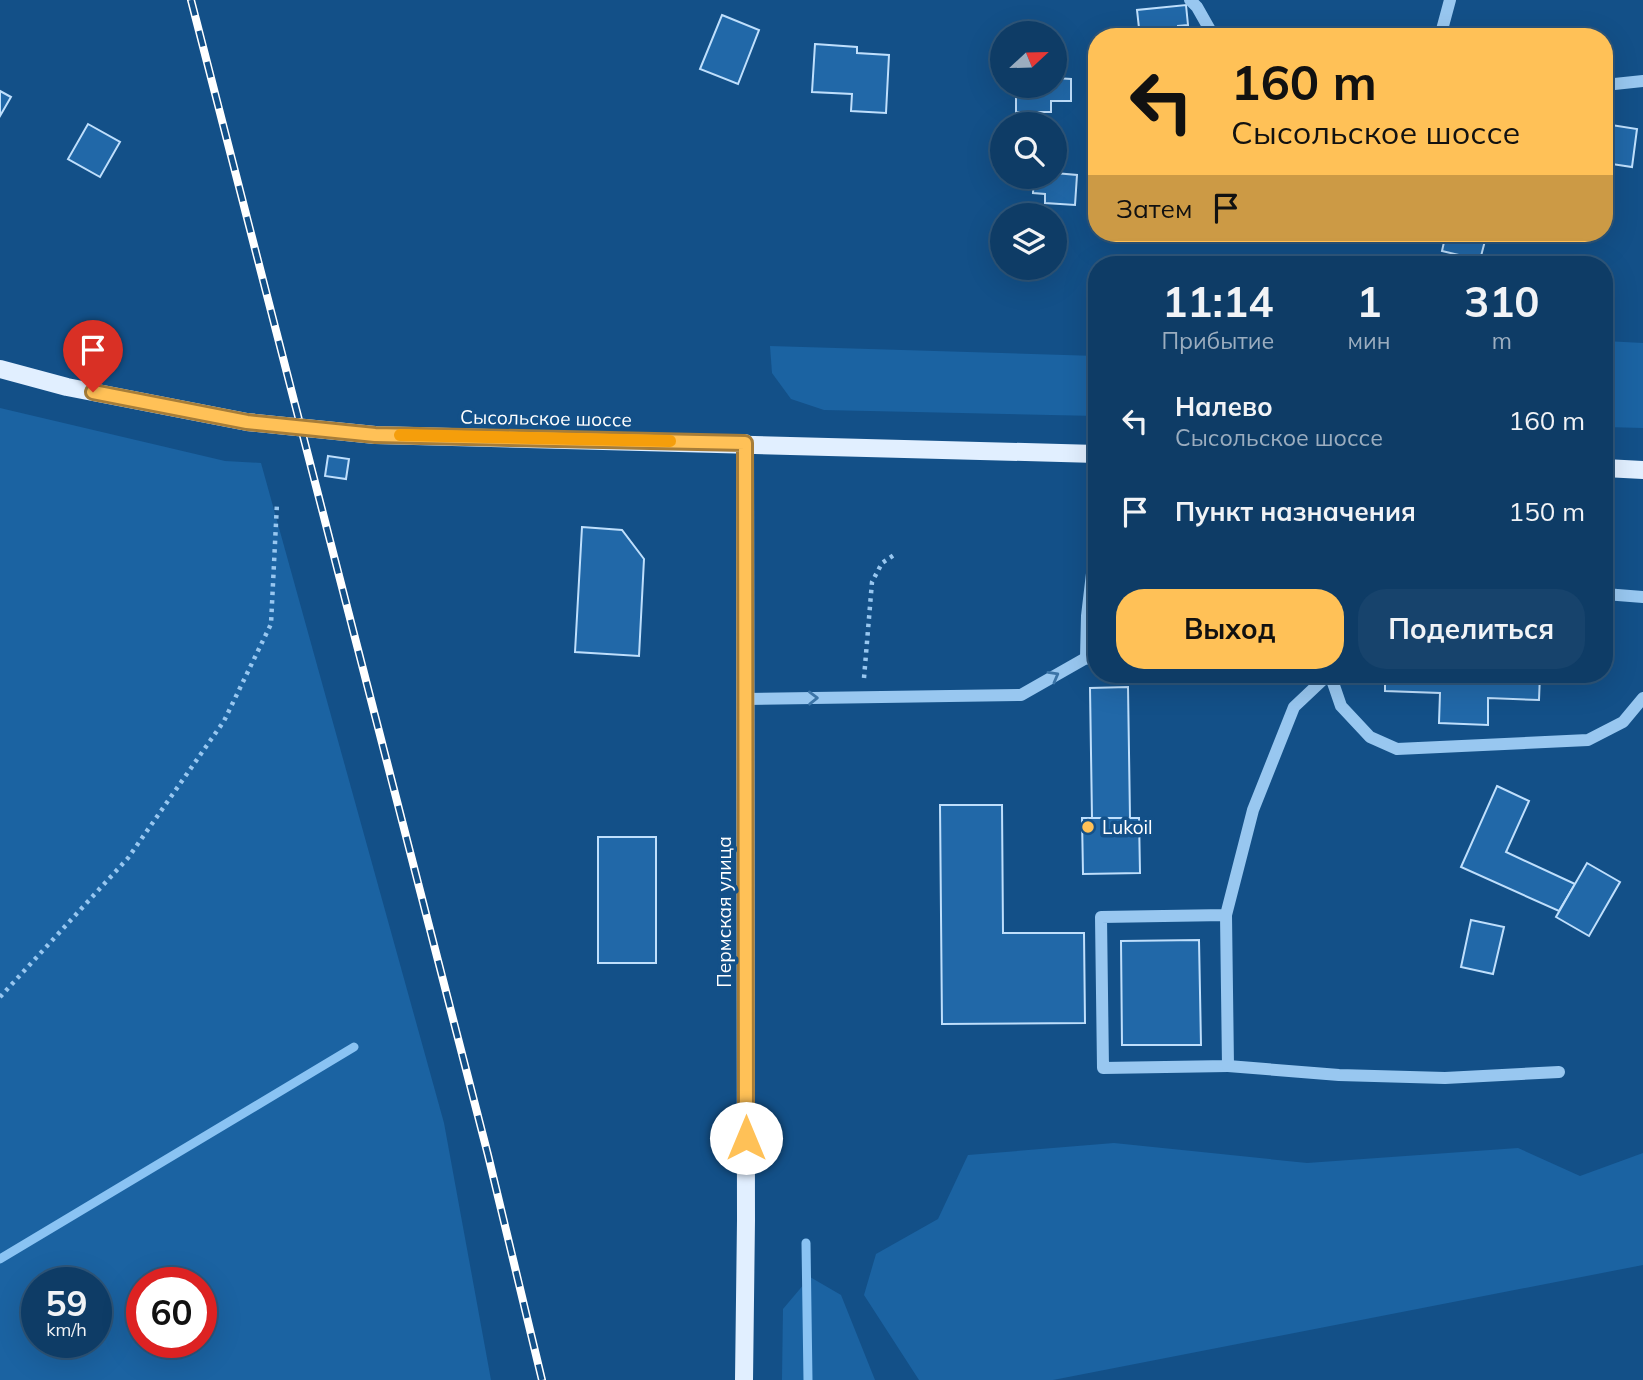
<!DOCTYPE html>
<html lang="ru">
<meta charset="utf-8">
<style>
body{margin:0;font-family:Mulish,sans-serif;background:#17436c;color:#f1f3f6;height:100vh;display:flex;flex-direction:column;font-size:26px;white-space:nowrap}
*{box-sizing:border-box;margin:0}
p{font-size:23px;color:#9badbf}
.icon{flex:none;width:38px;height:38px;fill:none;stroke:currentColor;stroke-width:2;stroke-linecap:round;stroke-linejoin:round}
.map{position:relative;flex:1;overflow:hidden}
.sheet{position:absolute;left:1088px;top:256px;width:525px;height:427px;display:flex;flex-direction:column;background:#0e3c66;border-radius:28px;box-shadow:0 7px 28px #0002,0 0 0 2px #2e567a}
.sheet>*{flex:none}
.guide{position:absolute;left:1088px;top:28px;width:525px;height:214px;border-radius:28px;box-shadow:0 7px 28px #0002,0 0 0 2px #2e567a;background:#ffc157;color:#111;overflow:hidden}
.needle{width:46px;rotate:68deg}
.buttons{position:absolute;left:990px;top:21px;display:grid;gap:14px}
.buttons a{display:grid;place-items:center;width:77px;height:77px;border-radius:50%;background:#0e3c66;box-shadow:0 7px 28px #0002,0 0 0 2px #2e567a;font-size:35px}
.speed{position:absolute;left:21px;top:1267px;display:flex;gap:14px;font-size:35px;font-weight:700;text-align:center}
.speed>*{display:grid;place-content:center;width:91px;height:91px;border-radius:50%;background:#0e3c66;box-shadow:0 7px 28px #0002,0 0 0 2px #2e567a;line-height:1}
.speed small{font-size:18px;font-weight:400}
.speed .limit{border:10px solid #d22;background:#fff;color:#111}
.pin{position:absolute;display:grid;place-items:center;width:60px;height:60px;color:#fff;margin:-72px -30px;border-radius:50% 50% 50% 0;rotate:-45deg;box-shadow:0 0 7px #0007}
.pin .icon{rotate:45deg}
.me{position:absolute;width:77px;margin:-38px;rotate:0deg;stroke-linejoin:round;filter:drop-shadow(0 0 5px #0008)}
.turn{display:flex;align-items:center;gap:24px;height:147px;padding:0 28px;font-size:32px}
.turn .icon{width:91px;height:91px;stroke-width:2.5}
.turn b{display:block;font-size:49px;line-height:60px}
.then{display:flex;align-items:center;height:66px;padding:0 28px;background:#0003;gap:14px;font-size:26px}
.eta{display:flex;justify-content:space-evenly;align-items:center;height:119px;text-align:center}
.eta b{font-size:42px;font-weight:700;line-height:49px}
.primary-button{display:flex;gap:14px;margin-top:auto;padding:14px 28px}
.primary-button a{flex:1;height:80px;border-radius:28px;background:#ffc157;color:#111;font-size:28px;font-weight:700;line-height:80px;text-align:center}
.primary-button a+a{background:#17436c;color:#f1f3f6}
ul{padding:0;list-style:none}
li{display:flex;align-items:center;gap:21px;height:91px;padding:0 28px}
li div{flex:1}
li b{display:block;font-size:26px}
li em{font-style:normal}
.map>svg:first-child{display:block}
.green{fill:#1b63a2;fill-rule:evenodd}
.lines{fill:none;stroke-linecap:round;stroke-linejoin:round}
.stream{stroke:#8ac3f3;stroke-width:9}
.building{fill:#2168a8;stroke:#bfdffc;stroke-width:2}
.path{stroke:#98c7f0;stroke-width:4.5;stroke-dasharray:3.5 5;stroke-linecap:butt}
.minor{stroke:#98c7f0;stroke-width:12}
.major{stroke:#e1efff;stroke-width:18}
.rail-casing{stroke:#fff;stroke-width:8}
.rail{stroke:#135088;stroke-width:5;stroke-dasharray:16;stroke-linecap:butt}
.oneway{stroke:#3b74a7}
.route-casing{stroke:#a67d39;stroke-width:18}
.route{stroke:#ffc157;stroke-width:12}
.slow{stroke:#f59e0b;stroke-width:12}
.poi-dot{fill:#ffc157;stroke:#135088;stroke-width:2.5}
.labels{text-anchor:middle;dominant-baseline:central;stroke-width:7;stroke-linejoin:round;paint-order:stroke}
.street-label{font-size:19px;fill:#fff;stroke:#135088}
.poi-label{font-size:19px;fill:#fff;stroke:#135088;text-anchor:start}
</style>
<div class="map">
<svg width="1643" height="1380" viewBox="0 0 1643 1380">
<rect width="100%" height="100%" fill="#135088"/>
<!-- green -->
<g class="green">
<path d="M1605,341l38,2v85l-38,-1z"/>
<path d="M770,346l327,10v60l-273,-6 -33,-11 -19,-26z"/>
<path d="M0,408l225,53 36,2 183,660 47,257h-491zM37,1283h59v59h-59zM142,1283h59v59h-59z"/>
<path d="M1114,1143l193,20 211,-15 62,28 63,-23v112l-590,115h-134l-55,-85 12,-41 62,-35 30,-64z"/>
<path d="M810,1277l31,18 34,85h-93l1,-71z"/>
</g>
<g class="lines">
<!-- stream -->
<g class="stream">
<path d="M806,1243l2,137"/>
<path d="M0,1259l354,-212"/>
</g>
</g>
<!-- building -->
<g class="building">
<path d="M1186,5l2,20 -10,1 1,11h-39l-3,-27z"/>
<path d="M722,15l37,15 -21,54 -38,-15z"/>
<path d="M815,44l42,3v6l32,2 -3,58 -35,-2 1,-17 -40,-2z"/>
<path d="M1055,78l16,1v22h-20v11h-35v-26h39z"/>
<path d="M0,91l11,6 -11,19z"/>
<path d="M88,124l32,18 -20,35 -32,-18z"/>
<path d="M1605,124l32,5 -5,38 -27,-4z"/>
<path d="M1055,173l22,2 -2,30 -30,-2v-9l-12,-1 1,-16h21z"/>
<path d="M1446,233h41l-7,27 -38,-9z"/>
<path d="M328,456l21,3 -3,20 -21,-3z"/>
<path d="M582,527l40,3 22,29 -5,97 -64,-4z"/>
<path d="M1385,674h155l-1,26 -51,-2v27l-49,-2 1,-30 -55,-2z"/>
<path d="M1128,687l2,131h-38l-2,-130z"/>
<path d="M1497,786l32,15 -23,51 69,32 -16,27 -98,-44z"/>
<path d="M940,805h62l1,128h81l1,90 -143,1z"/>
<path d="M1082,818h57l1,55 -57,1z"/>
<rect x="598" y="837" width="58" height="126"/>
<path d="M1587,863l33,19 -31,54 -33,-19z"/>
<path d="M1471,920l33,7 -11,47 -32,-7z"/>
<path d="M1199,940l2,105h-79l-1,-104z"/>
</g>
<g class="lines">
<!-- path -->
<g class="path">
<path d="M864,678l8,-96 10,-19 15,-10"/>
<path d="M0,997l128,-139 96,-137 47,-97 6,-121"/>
</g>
<!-- minor -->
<g class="minor">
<path d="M1190,0l7,7 17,30"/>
<path d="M1440,37l10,-37"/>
<path d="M1605,85l38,-4"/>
<path d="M1097,531l-10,85 -1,42 11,3"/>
<path d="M1605,594l38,3"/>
<path d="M1330,674l11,32 29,31 27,12 191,-9 35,-18 20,-24"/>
<path d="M744,699l277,-4 65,-37"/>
<path d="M1226,915l-125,2 2,151 125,-2 -2,-151 27,-105 41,-103 35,-33"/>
<path d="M1228,1066l111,9 106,3 114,-6"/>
</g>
<!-- major -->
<g class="major">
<path d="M0,369l67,18 180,35 128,13 722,19"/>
<path d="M1605,468l38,2"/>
<path d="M744,1380l2,-160 -1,-777"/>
</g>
<!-- rail casing -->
<g class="rail-casing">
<path id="rail" d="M191,0l297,1155 54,225"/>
</g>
<!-- rail -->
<use href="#rail" class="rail"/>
</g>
<!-- one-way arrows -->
<defs><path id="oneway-chevron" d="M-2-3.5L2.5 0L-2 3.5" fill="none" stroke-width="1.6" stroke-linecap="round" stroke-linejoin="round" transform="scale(1.75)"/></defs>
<g class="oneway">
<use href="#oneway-chevron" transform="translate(1054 676) rotate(-29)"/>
<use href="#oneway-chevron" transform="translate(813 698) rotate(-1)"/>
</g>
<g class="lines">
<!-- route casing -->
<g class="route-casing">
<path id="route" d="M93,392l154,30 128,13 370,8 1,695"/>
</g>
<!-- route -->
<use href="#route" class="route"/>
<!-- slow -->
<path class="slow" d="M400,435l270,6"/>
</g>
<!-- markers -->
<circle class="poi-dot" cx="1088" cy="827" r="7"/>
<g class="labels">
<!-- street labels -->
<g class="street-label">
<text transform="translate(546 418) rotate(1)">Сысольское шоссе</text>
<text transform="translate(724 912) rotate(-90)">Пермская улица</text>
</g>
<!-- poi labels -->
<g class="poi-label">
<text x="1102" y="827">Lukoil</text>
</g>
</g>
</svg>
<div class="buttons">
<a><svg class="needle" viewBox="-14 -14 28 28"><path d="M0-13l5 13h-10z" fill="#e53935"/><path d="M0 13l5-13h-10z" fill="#9badbf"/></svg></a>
<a><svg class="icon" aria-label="search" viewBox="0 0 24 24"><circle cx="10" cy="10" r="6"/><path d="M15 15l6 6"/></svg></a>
<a><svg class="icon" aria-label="layers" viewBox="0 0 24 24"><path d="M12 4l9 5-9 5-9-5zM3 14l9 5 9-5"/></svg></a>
</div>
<div class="speed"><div>59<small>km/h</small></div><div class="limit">60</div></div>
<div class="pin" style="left:93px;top:392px;background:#d93025"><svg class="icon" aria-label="arrive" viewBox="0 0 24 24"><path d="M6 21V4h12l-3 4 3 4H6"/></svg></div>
<svg class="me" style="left:746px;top:1138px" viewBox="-20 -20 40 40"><circle r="19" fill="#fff"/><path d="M0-13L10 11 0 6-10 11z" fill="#ffc157"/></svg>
<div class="guide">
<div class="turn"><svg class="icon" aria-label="left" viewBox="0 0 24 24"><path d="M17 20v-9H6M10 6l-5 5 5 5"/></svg><div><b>160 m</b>Сысольское шоссе</div></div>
<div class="then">Затем<svg class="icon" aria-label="arrive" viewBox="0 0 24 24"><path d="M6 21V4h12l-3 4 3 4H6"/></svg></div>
</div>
<section class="sheet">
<div class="eta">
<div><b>11:14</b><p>Прибытие</p></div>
<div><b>1</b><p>мин</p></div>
<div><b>310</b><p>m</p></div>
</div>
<ul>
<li><svg class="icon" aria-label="left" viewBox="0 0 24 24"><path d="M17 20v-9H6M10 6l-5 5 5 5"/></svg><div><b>Налево</b><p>Сысольское шоссе</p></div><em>160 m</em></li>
<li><svg class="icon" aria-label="arrive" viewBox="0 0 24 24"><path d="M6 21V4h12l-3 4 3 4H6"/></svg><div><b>Пункт назначения</b></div><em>150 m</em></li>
</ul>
<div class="primary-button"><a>Выход</a><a>Поделиться</a></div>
</section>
</div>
